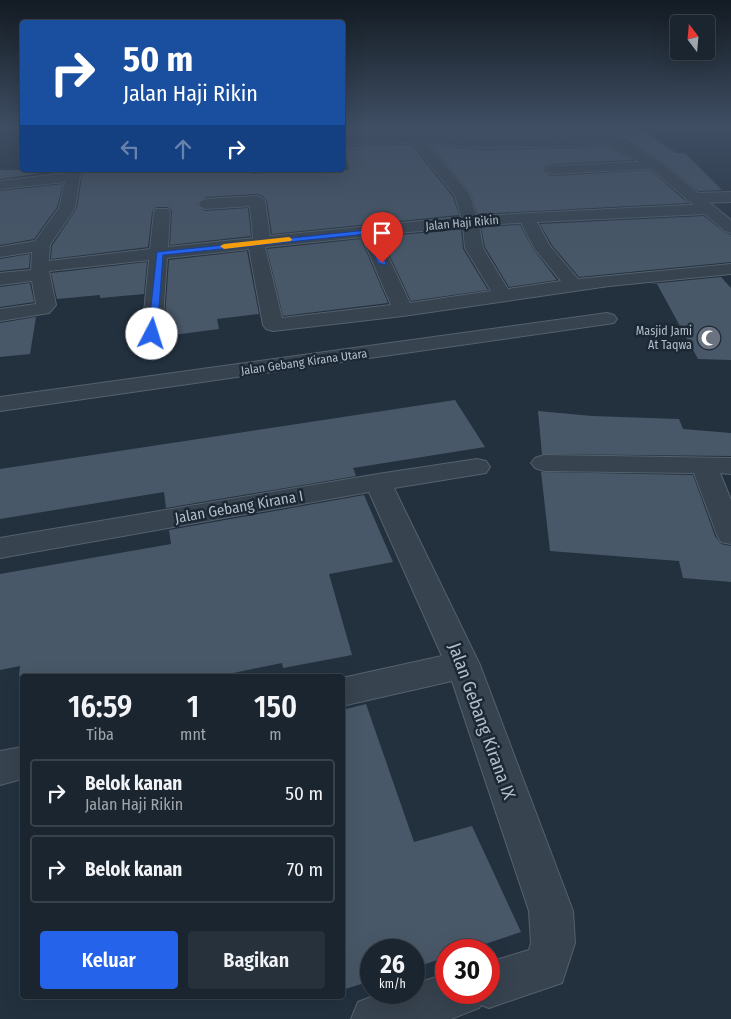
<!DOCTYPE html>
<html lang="id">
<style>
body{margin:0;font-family:"Fira Sans Condensed",sans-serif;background:#27313b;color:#f1f3f6;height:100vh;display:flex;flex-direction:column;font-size:19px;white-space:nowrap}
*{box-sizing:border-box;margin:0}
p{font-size:16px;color:#9fa5aa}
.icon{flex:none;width:28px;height:28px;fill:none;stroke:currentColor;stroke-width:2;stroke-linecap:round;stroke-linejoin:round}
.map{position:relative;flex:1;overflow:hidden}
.details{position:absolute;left:20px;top:674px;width:325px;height:325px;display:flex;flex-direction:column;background:#1a252f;border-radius:5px;box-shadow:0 5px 20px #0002,0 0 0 1px #38424b}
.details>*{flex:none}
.hud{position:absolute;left:20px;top:20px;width:325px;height:152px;border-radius:5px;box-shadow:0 5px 20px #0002,0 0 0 1px #38424b;background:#1a4fa0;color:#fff;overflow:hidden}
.needle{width:32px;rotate:344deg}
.controls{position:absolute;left:670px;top:15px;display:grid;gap:10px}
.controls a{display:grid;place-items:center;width:45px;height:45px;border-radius:5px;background:#1a252f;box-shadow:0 5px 20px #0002,0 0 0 1px #38424b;font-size:25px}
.speed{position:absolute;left:360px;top:939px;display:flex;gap:10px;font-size:25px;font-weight:700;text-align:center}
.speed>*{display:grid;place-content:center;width:65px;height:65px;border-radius:50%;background:#1a252f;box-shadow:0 5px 20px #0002,0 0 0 1px #38424b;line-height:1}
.speed small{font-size:12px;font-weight:400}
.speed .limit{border:8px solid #d22;background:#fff;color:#111}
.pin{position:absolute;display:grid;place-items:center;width:42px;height:42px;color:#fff;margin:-51px -21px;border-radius:50% 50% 50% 0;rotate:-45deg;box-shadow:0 0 5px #0007}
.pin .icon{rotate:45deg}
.me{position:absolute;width:55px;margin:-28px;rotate:5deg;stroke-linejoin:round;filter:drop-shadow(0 0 4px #0008)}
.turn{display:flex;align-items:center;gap:18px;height:105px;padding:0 20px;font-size:22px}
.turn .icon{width:65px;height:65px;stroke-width:2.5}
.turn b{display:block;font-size:35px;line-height:42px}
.lanes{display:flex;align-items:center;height:48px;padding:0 20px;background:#0003;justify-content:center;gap:25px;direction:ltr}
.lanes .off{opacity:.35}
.eta{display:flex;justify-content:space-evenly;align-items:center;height:85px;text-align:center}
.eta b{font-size:30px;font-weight:600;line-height:35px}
.action{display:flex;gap:10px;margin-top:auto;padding:10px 20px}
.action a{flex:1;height:58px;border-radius:5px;background:#2563eb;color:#fff;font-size:20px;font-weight:600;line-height:58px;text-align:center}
.action a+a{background:#27313b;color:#f1f3f6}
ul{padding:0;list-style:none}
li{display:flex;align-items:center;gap:15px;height:68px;margin:0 10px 8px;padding:0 10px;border:2px solid #38424b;border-radius:5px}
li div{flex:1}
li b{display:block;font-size:19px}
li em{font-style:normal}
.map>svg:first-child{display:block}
.building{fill:#495868}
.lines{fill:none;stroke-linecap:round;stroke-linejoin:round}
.minor-casing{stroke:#55616d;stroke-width:2}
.tertiary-casing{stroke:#55616d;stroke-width:2}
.minor{fill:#37434f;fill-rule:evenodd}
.tertiary{fill:#37434f;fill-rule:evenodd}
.route{fill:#2563eb;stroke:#184099}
.slow{fill:#f59e0b}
.labels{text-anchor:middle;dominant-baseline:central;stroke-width:5;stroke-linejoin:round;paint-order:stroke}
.far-street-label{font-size:12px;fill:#b3beca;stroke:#1c2834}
.far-poi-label{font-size:12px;fill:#b3beca;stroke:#1c2834;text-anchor:end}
.street-label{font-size:15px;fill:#b3beca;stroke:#1c2834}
.near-street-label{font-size:18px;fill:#b3beca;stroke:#1c2834}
</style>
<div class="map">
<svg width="731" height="1019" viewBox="0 0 731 1019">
<rect width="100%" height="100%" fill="#23313f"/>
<!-- building -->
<g class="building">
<path d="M342,125h244l11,11 -115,2 -66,-6 -74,2z"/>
<path d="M605,125h31l40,28h9l37,37 -24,1 -37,-30 -42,-25z"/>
<path d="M412,145l41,52 6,18 -187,19 -5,-33 -4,-5 -6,-2 -51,3 -10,7 9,7 43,-3 3,28 -81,9 2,-34 -4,-4h-12l-4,5 -4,35 -97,12 1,-13 25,-38 6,-38h168v4l48,-4h50l-5,-24z"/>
<path d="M431,145l51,5 127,-3 24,13 -80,4 -7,2 -2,5 4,4 5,1 97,-6 38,33 -211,11 -6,-20z"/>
<path d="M0,170h65l-65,9z"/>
<path d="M63,184l-6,23 -23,32 -34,6v-54z"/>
<path d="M704,216l20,16 7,3v27l-152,15 -27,-32 -12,-21z"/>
<path d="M520,225l13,24 24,31 -48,7 -24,-40 -4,-20z"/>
<path d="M461,229l2,20 25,41 -77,11 -30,-64z"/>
<path d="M361,239l27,64 -105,13 -16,-67z"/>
<path d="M247,251l12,63 -42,5 2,10 -53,7 -2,-6 5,-70z"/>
<path d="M30,254l-1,14 -29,3v-12z"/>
<path d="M147,262l-3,32 -44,4v-3l-43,4 -6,-26z"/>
<path d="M721,277l10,11v72l-33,-1 -41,-75h-7z"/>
<path d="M30,283l4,19 -34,5v-20z"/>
<path d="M36,317l-6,37 -30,3v-34z"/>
<path d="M455,400l30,47 -132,21 3,8 -190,32 -2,-16 -164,27v-50z"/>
<path d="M538,411l54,5 87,3 4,10 48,4v23l-189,-2z"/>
<path d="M541,472l152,3 22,61 6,8 10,2v36l-48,-4 -4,-17 -129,-10z"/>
<path d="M364,495l29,67 -64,12 23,81 -69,13 -1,-5 -63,13h-200l1,-10 -20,4v-96l171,-30 -2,-14z"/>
<path d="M366,704l48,138 58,-16 49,106 -54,18h-21v7l-32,11v-18h-43v31l-29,9v-280z"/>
</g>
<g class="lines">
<!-- minor casing -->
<g class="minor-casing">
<g id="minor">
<path d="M416,134l66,6 136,-2 2,3 -2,3 -5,1 -131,3 -55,-5 43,52 6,21 230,-12 6,2 2,3 -2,3 -6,2 -169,8 13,24 28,33 153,-15v10l-122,12 -206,30 -130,15 -7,-2 -3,-4 -14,-76 -82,9 -5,75 3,4 -3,4c-9,3 -15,1 -20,-7l7,-74 -100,11 7,34 -7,8 -49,8v-12l36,-5 -4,-23 -32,4v-12l31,-3 1,-18 -32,5v-10l35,-6 24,-33 6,-26 -65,7v-8l66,-8 1,-3h14l-6,38 -25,37 -1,16 101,-12 4,-37 2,-3h12l2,3 -2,35 85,-9 -3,-32 -44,3 -5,-2 -3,-3 3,-3 5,-2 51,-3 5,2 3,3 5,35 191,-19 -6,-21 -42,-53 -71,1v-8zM521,223l13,25 27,33 -53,8 -25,-41 -4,-23zM463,227l2,21 26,43 -81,12 -32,-68zM362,237l29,68 -109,13 -17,-71z"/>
<path d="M655,161l5,1 2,3 -2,3 -107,6 -5,-1 -2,-3 2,-3 5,-1z"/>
<path d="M731,192v10l-38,1 -5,-2 -3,-3 3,-3 5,-2z"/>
<path d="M607,313l7,2 3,4 -3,4 -614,88v-14z"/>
<path d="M544,455l187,3v16l-11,-1 11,27v44l-10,-2 -4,-7 -23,-62 -150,-2 -9,-3 -4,-5 4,-5z"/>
<path d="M477,459l9,2 4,6 -4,6 -92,15 86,177 93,246 2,32 -13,40 -73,25 -8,-3 -2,3 -28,11h-100l7,-17 26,-10h30v-8l32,-10v18h43v-30l40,-12 2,-7 -2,-32 -77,-230 -110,25v-28l100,-22 -73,-164 -369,66v-20l378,-64z"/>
<path d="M22,747v32l-22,6v-34z"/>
</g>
</g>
<!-- tertiary casing -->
<g class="tertiary-casing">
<path id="tertiary" d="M588,125h14l16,13 42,24 71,58v13l-6,-2 -75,-63 -42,-24z"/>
</g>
<!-- minor -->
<use href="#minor" class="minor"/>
<!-- tertiary -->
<use href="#tertiary" class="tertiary"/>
</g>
<!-- sky -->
<linearGradient id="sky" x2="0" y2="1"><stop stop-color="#131b23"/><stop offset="0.47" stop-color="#3f4e63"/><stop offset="1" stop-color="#3f4e63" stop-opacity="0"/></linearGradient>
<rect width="731" height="268" fill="url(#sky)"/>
<!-- route -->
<path class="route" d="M368,230l4,2 14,31 -1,2 -7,-2 -12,-29 -203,21 -6,79 -5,3 -4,-3 9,-82z"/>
<!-- slow -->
<path class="slow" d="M289,237l3,2 -1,2 -67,8 -4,-3 4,-2z"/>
<!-- icons -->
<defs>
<g id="mosque-disc" transform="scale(1.25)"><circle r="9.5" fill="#6b7280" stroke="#1c2834"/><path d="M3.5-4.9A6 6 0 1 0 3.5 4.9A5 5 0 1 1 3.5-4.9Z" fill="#fff"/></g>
</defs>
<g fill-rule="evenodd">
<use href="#mosque-disc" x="709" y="338"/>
</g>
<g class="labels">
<!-- far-street labels -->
<g class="far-street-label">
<text transform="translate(462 223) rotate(-5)">Jalan Haji Rikin</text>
<text transform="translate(304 362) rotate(-8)">Jalan Gebang Kirana Utara</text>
</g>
<!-- far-poi labels -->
<g class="far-poi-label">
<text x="692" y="331">Masjid Jami<tspan x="692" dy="14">At Taqwa</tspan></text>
</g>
<!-- street labels -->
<g class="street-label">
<text transform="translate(239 507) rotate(-10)">Jalan Gebang Kirana I</text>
</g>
<!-- near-street labels -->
<g class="near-street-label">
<text transform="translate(482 721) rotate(70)">Jalan Gebang Kirana IX</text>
</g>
</g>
</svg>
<div class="controls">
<a><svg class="needle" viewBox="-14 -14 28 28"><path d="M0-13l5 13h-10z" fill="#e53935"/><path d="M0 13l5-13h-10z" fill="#9fa5aa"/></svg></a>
</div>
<div class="speed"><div>26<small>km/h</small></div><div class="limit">30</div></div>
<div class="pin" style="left:382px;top:263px;background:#d93025"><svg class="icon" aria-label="arrive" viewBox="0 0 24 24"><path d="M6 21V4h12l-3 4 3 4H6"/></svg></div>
<svg class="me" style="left:152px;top:334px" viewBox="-20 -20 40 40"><circle r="19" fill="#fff"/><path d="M0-13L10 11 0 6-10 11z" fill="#2563eb"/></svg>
<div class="hud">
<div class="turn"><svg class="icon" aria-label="right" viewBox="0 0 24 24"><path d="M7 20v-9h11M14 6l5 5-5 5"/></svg><div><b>50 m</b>Jalan Haji Rikin</div></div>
<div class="lanes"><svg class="icon off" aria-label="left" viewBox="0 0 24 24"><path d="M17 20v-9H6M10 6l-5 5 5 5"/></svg><svg class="icon off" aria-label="ahead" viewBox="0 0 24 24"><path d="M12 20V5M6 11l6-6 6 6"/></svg><svg class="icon" aria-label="right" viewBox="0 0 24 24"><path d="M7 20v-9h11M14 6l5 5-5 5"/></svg></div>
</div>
<section class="details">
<div class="eta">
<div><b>16:59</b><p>Tiba</p></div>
<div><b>1</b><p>mnt</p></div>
<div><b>150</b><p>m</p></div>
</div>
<ul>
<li><svg class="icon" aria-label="right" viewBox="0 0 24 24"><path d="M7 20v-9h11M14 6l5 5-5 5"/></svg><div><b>Belok kanan</b><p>Jalan Haji Rikin</p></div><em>50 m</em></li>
<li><svg class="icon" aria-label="right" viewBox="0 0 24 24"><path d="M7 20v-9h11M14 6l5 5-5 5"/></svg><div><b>Belok kanan</b></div><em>70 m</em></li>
</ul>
<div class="action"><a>Keluar</a><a>Bagikan</a></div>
</section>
</div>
